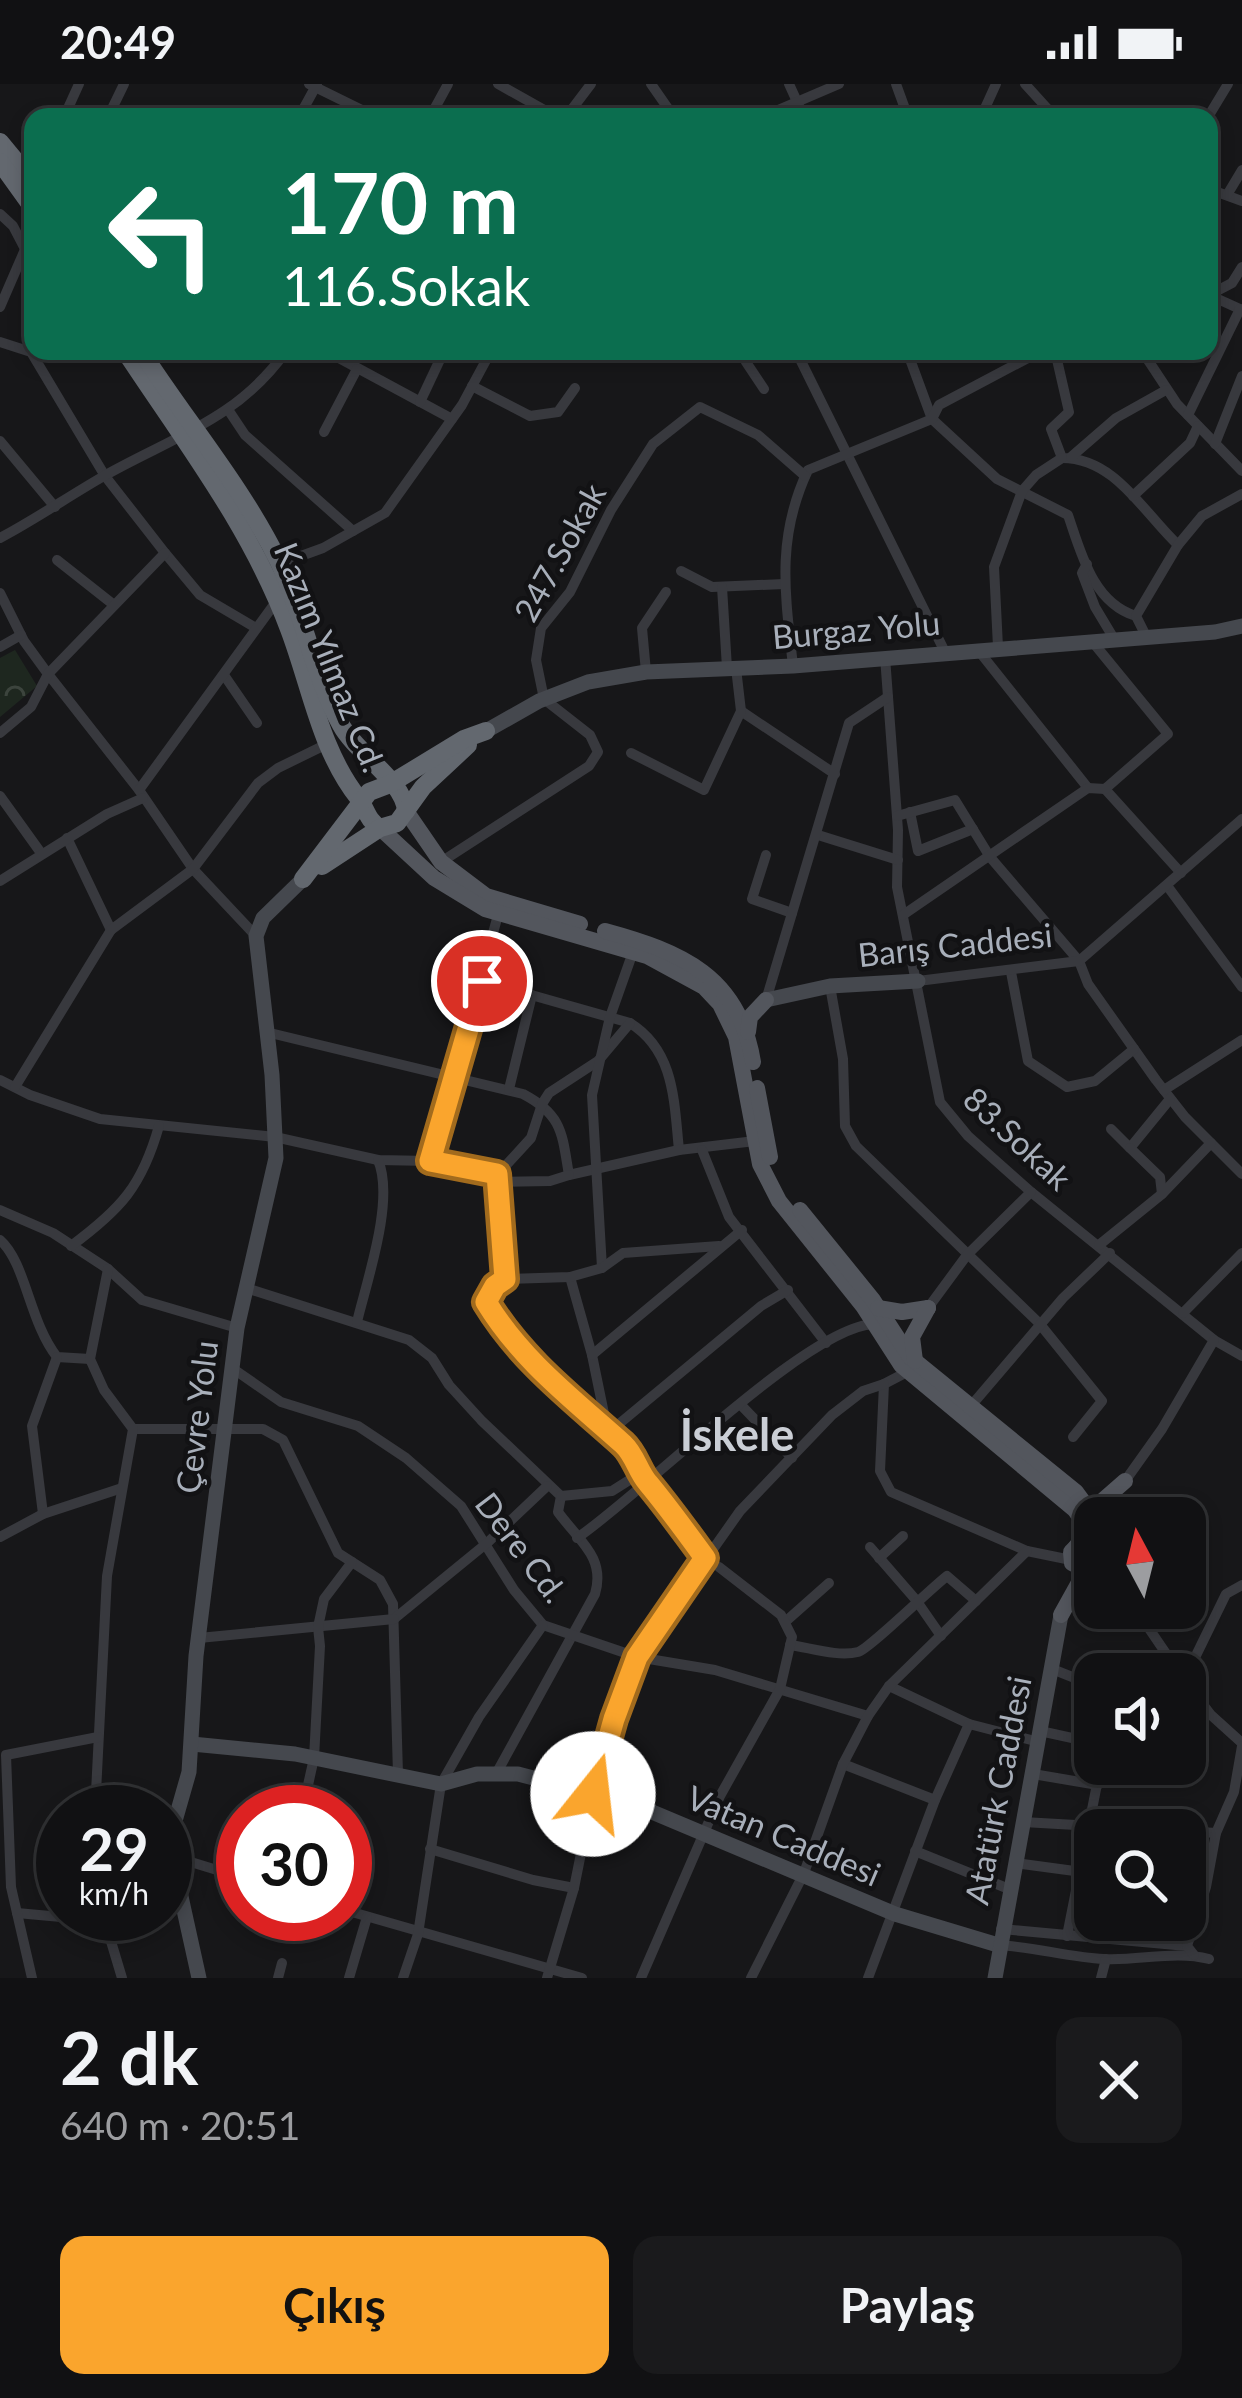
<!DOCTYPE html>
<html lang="tr">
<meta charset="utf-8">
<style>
body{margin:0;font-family:Lato,sans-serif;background:#1a1a1c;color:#f1f3f6;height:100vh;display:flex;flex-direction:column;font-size:45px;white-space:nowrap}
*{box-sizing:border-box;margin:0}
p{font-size:39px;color:#9c9da0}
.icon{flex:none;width:66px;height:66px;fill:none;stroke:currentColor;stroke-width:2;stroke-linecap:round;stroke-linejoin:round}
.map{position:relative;height:1894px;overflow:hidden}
.panel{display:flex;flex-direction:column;background:#111113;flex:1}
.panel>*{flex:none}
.hud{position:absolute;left:24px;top:24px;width:1194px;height:252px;border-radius:24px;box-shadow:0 6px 18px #0003,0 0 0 3px #303133;background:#0b6e4f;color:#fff;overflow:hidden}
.needle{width:78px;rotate:353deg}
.buttons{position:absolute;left:1074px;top:1413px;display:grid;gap:24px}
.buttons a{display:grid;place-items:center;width:132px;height:132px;border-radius:24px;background:#111113;box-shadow:0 6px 18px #0003,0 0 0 3px #303133;font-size:60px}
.speed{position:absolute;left:36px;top:1701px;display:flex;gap:24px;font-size:60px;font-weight:700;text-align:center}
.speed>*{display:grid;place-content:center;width:156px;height:156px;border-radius:50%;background:#111113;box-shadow:0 6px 18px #0003,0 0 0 3px #303133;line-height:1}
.speed small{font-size:30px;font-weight:400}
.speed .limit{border:18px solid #d22;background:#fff;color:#111}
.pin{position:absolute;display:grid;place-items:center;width:102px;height:102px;color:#fff;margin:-51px;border:6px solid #fff;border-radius:50%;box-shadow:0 3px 12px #0007}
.me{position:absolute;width:132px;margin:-66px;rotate:16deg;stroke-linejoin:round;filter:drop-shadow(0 0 9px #0008)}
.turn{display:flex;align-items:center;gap:42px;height:252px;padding:0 60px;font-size:54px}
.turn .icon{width:156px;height:156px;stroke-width:2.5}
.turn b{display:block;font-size:84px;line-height:102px}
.round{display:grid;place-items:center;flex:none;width:126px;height:126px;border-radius:24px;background:#1a1a1c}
.headline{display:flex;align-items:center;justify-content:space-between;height:204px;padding:0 60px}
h1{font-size:72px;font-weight:700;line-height:90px}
.button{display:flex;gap:24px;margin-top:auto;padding:24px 60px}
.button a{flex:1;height:138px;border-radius:24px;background:#faa52d;color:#111;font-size:48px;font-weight:700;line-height:138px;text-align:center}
.button a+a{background:#1a1a1c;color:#f1f3f6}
.status{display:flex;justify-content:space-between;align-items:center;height:84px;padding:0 60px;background:#111113;direction:ltr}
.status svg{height:33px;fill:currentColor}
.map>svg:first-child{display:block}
.forest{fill:url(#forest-crowns)}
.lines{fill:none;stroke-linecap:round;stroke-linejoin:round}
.street{stroke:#38393e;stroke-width:10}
.secondary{stroke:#45484e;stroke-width:15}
.primary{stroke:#53565d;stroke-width:16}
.highway{stroke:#63686f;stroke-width:18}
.route-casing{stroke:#a26b1d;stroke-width:30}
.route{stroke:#faa52d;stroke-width:21}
.labels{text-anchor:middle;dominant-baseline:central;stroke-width:9;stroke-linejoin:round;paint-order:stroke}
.street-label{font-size:33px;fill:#a8afba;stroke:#121214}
.district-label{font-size:45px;font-weight:bold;fill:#caced5;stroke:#121214}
</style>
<div class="status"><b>20:49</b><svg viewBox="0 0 49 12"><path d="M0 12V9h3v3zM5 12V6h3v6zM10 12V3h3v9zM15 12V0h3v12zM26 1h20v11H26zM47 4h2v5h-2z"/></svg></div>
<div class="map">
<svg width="1242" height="1894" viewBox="0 0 1242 1894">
<defs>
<pattern id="forest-crowns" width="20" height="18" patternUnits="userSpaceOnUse" patternTransform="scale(3)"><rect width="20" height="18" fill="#1e271f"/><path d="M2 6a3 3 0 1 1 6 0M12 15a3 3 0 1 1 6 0" fill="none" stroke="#3c443d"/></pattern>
</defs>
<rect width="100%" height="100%" fill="#171719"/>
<!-- forest -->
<path class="forest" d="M15,566l22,36 -37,31v-59z"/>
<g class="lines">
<!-- street -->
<g class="street">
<path d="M309,0l67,33"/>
<path d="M498,0l59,33"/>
<path d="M651,0l23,33"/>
<path d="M789,0l15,33"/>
<path d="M896,0l12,33"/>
<path d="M1025,0l30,33"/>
<path d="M64,33l15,-33"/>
<path d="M108,33l16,-33"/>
<path d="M299,33l18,-33"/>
<path d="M430,33l18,-33"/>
<path d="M566,33l25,-33"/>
<path d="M762,33l77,-33"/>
<path d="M981,33l15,-33"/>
<path d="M1208,33l20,-33"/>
<path d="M1209,105l33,12"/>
<path d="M1227,111l15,-25"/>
<path d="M0,130l13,12 12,23"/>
<path d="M1209,211l23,-12 10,-16"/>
<path d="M1209,211l33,15"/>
<path d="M0,223l33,-76"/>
<path d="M0,258l31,10 74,124 60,77 35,42 56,33"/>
<path d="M326,267l126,68"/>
<path d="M755,267l-9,11 18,27"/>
<path d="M796,267l149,301"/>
<path d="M907,267l25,68 65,60 71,36c13,38 25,88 68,101"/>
<path d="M1055,267l14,61 -18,17 11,29c53,0 81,54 116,87"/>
<path d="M1142,267l35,53 65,67"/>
<path d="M472,302l58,30 28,-4 17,-24"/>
<path d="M420,318l24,-51"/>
<path d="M229,327l16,24 108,96"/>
<path d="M1188,331l52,-106"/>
<path d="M324,348l33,-63"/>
<path d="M0,357l55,66"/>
<path d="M1215,360l27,-68"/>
<path d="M1071,373l45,-39 50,-28"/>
<path d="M1133,412l57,-53 8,-17"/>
<path d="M0,454c36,-19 69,-42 104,-62 69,-39 134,-57 182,-125"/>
<path d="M57,476l57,45"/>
<path d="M279,480l44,-16 62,-35 77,-108 29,-54"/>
<path d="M1087,480l-5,9 13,34 18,30"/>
<path d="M681,487l31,16 72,-3"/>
<path d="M722,503l5,81"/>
<path d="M0,509l24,48 24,33 91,116 54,79 63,67"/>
<path d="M1146,552l-10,-20 42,-71 24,-29 40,-22"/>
<path d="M0,563l21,-12"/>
<path d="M998,563l-4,-80 28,-76 14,-16 26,-17"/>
<path d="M978,566l110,138"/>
<path d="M885,573l13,173 -1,57 43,215 28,34 63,56 183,148 28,16"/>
<path d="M793,582c-8,-73 -17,-128 15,-196l124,-51 7,-14 102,-54"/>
<path d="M646,588l-4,-44 24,-36"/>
<path d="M224,591l33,48"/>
<path d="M741,627l94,63"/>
<path d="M0,649l31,-26 17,-33 117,-121"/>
<path d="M631,669l73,37 37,-79 -5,-43"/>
<path d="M1105,705l76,84"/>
<path d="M139,706l139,-191"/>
<path d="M0,712l41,57"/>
<path d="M910,728l8,39 55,-22"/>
<path d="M897,732l58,-16 35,57 89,104 9,23 68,96 29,37 57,57"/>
<path d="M818,751l80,25"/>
<path d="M67,754l44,92"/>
<path d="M766,771l-14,44 40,14"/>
<path d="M441,778l148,-96 9,-14 -8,-17 -46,-36 -8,-39 5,-32 29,-36 41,-82 42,-66 47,-37 58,28 47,41"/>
<path d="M0,797l107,-67 36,-16"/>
<path d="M1168,803l74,100"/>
<path d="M903,831l185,-127 17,1 63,-55 -77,-94"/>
<path d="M1011,888l17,89 39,26 28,-6 39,-32"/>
<path d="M482,897l148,42c45,28 44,79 49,127"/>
<path d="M918,897l161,-20 163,-142"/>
<path d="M830,902l13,73 2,67 11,20 183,177 63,78 -29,36"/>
<path d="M766,916l83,-277 39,-26"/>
<path d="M266,948l257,62c40,21 39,40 46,81l110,-25 76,-9"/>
<path d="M0,996l30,15 70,24 175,18 103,23 52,1 68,13 33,-36 11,-34 7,-11 49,-32 32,-38"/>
<path d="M15,1003l96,-157 82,-61 65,-86 20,-15 49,-24"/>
<path d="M509,1005l23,-94"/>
<path d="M1164,1006l78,-50"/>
<path d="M1111,1045l19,19 40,-49"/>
<path d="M1130,1064l30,29 2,17"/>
<path d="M702,1066l27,67 97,126"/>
<path d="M430,1077l68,-246"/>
<path d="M498,1090l7,105 -10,7 -9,16 21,35 101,96 153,-127 27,-16"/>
<path d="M498,1098l52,-1 19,-6"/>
<path d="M0,1126l53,23 55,36 34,31 95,28"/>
<path d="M0,1156c26,23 29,81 57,117l33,2"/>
<path d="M1099,1161l63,-51 49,-51"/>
<path d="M71,1162c50,-37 71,-60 88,-120"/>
<path d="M602,1184l-10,-173 18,-78 23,-65"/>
<path d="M570,1193l22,78 16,78 18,13 20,35 11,10 48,67"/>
<path d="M505,1195l65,-2 32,-9 21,-15 96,-7"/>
<path d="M246,1204l163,52 23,18 17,27 32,35 80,76 -3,16c20,28 48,45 37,82l-99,180"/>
<path d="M928,1224l39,-53 64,-63"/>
<path d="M1183,1229l59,-60"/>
<path d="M357,1238c10,-42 38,-122 21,-162"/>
<path d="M592,1271l150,-125"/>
<path d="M232,1284l49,34 77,24 48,32 55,48 53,84 29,35 94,32 78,13 153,46"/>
<path d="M907,1288l-23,12 -4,87 11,21 136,59 44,9"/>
<path d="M740,1320l52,54"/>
<path d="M970,1323l93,-109 47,-45"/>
<path d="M133,1345h130l20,11 55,113 42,27 13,24 5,170"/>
<path d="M1125,1397l37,-52 52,-89"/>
<path d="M561,1412l51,-5 30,-19"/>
<path d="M43,1430l-11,-88 25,-69"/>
<path d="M0,1453l43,-23 79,-26"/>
<path d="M577,1454c64,-43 231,-212 297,-214"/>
<path d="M870,1463l46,53 25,36"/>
<path d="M879,1474l24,-22"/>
<path d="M1135,1524l45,66"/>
<path d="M394,1535l93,-76 60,-57"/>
<path d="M785,1538l44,-39"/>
<path d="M199,1554l195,-19"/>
<path d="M790,1561c21,3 48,12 68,7 11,-3 72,-63 89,-76l29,25"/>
<path d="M1052,1585l43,17"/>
<path d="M1185,1594l41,-84 16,-9"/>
<path d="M1185,1597l26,34 31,28"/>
<path d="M889,1602l80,38 70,18"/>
<path d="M1040,1647l55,12"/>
<path d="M843,1680l92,36"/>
<path d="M1033,1690l65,11"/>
<path d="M95,1728l12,-236 26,-147 -29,-39 -14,-31 18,-90"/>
<path d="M302,1728l12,-54 6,-112 -2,-19 6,-28 28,-37"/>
<path d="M1023,1738l141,8"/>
<path d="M1185,1747l31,2"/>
<path d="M430,1765l103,31 41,8"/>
<path d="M915,1767l94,38"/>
<path d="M168,1771l75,23"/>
<path d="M1015,1779l67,9"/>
<path d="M345,1826l237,68"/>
<path d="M17,1829l88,8"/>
<path d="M104,1834l18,60"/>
<path d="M1001,1845l186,17"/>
<path d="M1067,1852l34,-172"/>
<path d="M998,1861c36,2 71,12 106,14 35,2 71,-9 105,0"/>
<path d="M1194,1871l-7,-9 19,-59 10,-54 18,-41 8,-46"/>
<path d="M32,1894l-21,-91 -5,-132 92,-18"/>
<path d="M278,1894l4,-15"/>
<path d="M349,1894l18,-61"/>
<path d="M403,1894l15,-44 23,-150 38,-67 64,-92"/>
<path d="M547,1894l27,-90 19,-94 21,-75 23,-62 103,-146 92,-96 31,-24 21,-7"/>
<path d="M641,1894l79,-182 60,-107 12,-52 -11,-22 -62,-48"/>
<path d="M751,1894l53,-105 39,-109 25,-48 21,-30 138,-135"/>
<path d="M868,1894l67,-178 34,-76"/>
<path d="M1101,1894l5,-19"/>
</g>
<!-- secondary -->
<g class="secondary">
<path d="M486,647l53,-30 49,-19 58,-10 147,-6 422,-34 27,-6"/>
<path d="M766,916l64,-14 88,-5"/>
<path d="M192,1660l103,10 146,30 36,-10h41l115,30 262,110 103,31"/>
<path d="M199,1894l-30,-136 20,-70 7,-116 41,-328 39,-170 -4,-83 -16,-139 7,-18 40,-39"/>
<path d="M995,1894l66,-363"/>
</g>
<!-- primary -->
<g class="primary">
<path d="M406,727l35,51 45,34 94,28"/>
<path d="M380,744l54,50 51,31 162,47 57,31 16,17 16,33 24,127 19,37 84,105 38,59 173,144c10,12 12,25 2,38"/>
<path d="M605,847c77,21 134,45 148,131"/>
<path d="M748,948l2,-15 16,-17"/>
<path d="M757,1004l13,69"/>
<path d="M800,1126l73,90 37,57 166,135 19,26"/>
<path d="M878,1224l24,4 26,-4"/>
<path d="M915,1277l-3,-24 16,-29"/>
<path d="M1085,1432l40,-35"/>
<path d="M1093,1467l-6,-5 -11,1 -5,5 1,11 14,7 8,-8 1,-16"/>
<path d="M1061,1531l25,-45 6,5"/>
</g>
<!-- highway -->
<g class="highway">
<path d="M0,58l33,40"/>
<path d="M0,78l33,46"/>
<path d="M125,267c60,91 126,176 164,278 22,58 31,121 70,170 8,11 8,21 21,29"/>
<path d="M141,267c45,70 100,134 137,209 25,52 36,117 63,165 15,28 63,56 65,86"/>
<path d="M322,782l58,-38 17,-5 26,-36 45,-42"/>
<path d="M303,795l66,-87 21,-8 74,-45 22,-8"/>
</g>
</g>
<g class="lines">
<!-- route casing -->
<g class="route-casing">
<path id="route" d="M482,897l-52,180 67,13 8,105 -10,7 -9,16c36,59 87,97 137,142 12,11 15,28 25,39 20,24 38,49 57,75l-68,99 -23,62 -21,75"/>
</g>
<!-- route -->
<use href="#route" class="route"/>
</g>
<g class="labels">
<!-- street labels -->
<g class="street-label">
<text transform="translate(559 468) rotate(-61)">247.Sokak</text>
<text transform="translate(856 545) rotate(-5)">Burgaz Yolu</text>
<text transform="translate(331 573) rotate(68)">Kazım Yılmaz Cd.</text>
<text transform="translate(955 860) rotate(-6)">Barış Caddesi</text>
<text transform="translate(1018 1054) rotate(43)">83.Sokak</text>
<text transform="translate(196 1333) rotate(-83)">Çevre Yolu</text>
<text transform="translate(522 1463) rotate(53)">Dere Cd.</text>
<text transform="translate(997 1706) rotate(-79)">Atatürk Caddesi</text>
<text transform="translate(784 1751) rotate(23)">Vatan Caddesi</text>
</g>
<!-- district labels -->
<g class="district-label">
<text x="737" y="1350">İskele</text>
</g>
</g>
</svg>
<div class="buttons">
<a><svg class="needle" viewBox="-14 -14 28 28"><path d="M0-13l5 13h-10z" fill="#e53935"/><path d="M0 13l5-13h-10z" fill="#9c9da0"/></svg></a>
<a><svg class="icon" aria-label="sound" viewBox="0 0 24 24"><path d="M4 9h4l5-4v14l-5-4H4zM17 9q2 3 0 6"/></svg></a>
<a><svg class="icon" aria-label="search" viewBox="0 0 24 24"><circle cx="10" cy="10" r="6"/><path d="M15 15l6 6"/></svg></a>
</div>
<div class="speed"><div>29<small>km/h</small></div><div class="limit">30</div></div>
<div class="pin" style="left:482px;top:897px;background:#d93025"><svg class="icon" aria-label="arrive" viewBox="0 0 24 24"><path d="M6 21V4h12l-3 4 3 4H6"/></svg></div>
<svg class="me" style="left:593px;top:1710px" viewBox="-20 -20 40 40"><circle r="19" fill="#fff"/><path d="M0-13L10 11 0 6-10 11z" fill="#faa52d"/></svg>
<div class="hud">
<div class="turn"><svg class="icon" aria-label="left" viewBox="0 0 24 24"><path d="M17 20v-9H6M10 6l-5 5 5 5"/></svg><div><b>170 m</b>116.Sokak</div></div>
</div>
</div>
<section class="panel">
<div class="headline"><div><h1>2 dk</h1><p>640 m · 20:51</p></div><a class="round"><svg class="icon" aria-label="close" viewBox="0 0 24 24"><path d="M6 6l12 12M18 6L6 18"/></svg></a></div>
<div class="button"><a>Çıkış</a><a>Paylaş</a></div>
</section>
